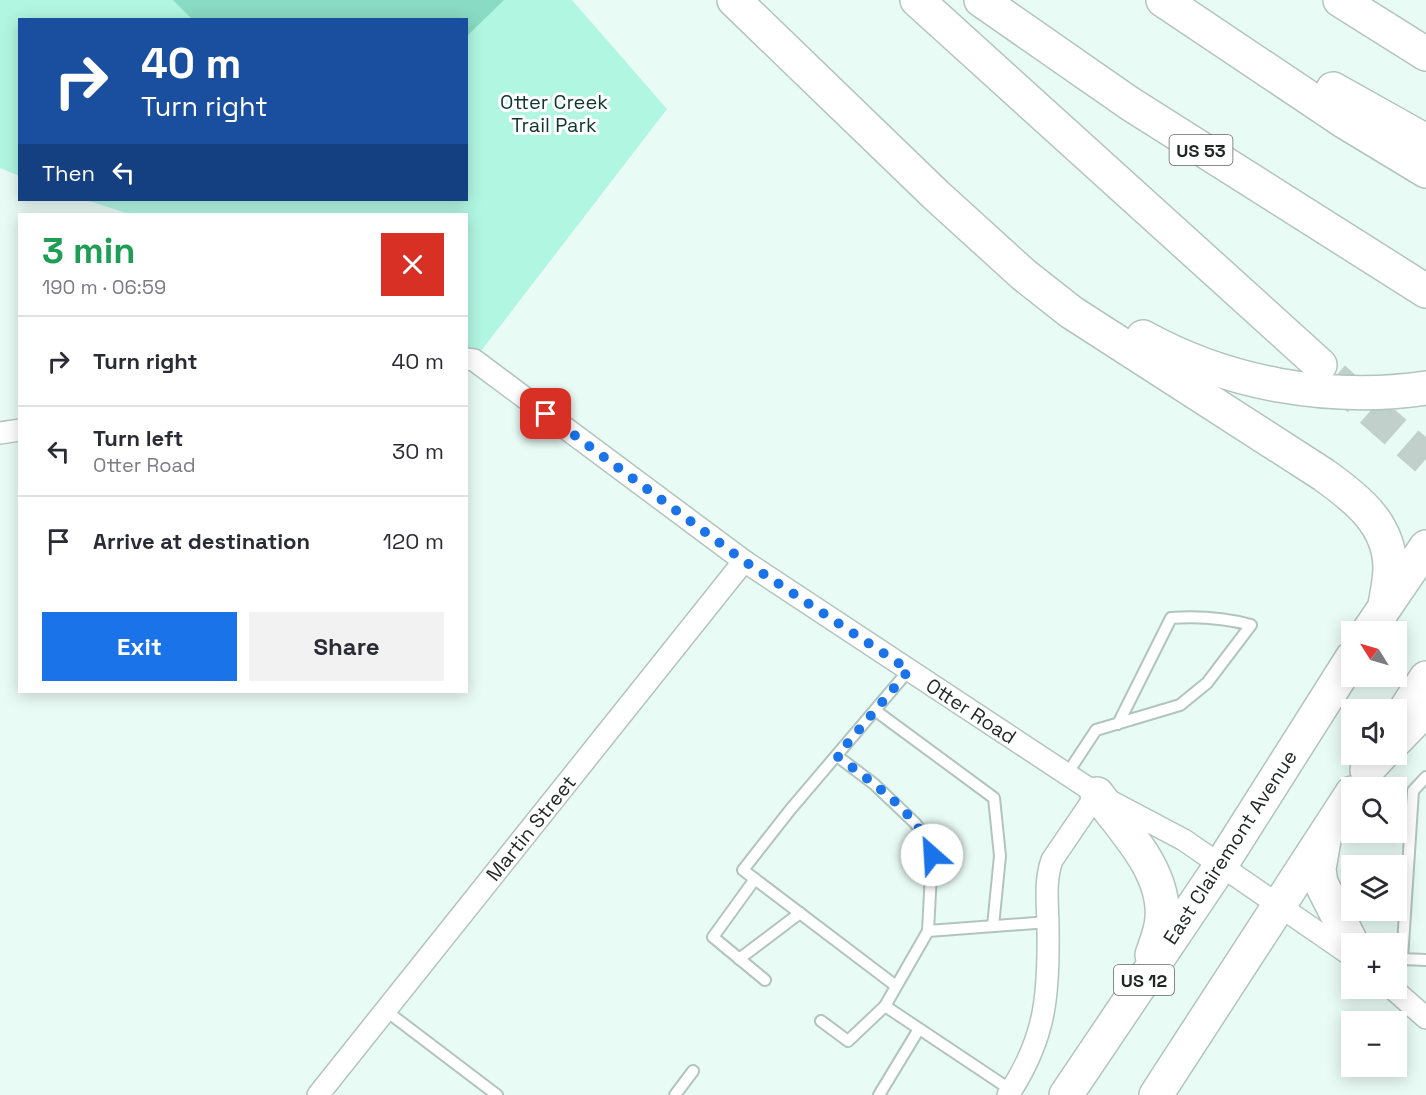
<!DOCTYPE html>
<meta charset="utf-8">
<style>
body{margin:0;font-family:"Space Grotesk",sans-serif;background:#f2f2f3;color:#2b2b33;height:100vh;display:flex;flex-direction:column;font-size:22px;white-space:nowrap}
*{box-sizing:border-box;margin:0}
p{font-size:20px;color:#7c7c81}
.icon{flex:none;width:33px;height:33px;fill:none;stroke:currentColor;stroke-width:2;stroke-linecap:round;stroke-linejoin:round}
.map{position:relative;flex:1;overflow:hidden}
.drawer{position:absolute;left:18px;top:213px;width:450px;height:480px;display:flex;flex-direction:column;background:#fff;border-radius:0px;box-shadow:0 3px 15px #0003}
.drawer>*{flex:none}
.banner{position:absolute;left:18px;top:18px;width:450px;height:183px;border-radius:0px;box-shadow:0 3px 15px #0003;background:#1a4fa0;color:#fff;overflow:hidden}
.needle{width:39px;rotate:307deg}
.controls{position:absolute;left:1341px;top:621px;display:grid;gap:12px}
.controls a{display:grid;place-items:center;width:66px;height:66px;border-radius:0px;background:#fff;box-shadow:0 3px 15px #0003;font-size:30px}
.pin{position:absolute;display:grid;place-items:center;width:51px;height:51px;color:#fff;margin:-26px;border-radius:12px;box-shadow:0 3px 9px #0006}
.me{position:absolute;width:66px;margin:-33px;rotate:334deg;stroke-linejoin:round;filter:drop-shadow(0 0 4px #0008)}
.turn{display:flex;align-items:center;gap:21px;height:126px;padding:0 24px;font-size:27px}
.turn .icon{width:78px;height:78px;stroke-width:2.5}
.turn b{display:block;font-size:42px;line-height:51px}
.then{display:flex;align-items:center;height:57px;padding:0 24px;background:#0003;gap:12px;font-size:22px}
.round{display:grid;place-items:center;flex:none;width:63px;height:63px;border-radius:0px;background:#f2f2f3}
.overview{display:flex;align-items:center;justify-content:space-between;height:102px;padding:0 24px}
h1{font-size:36px;font-weight:700;line-height:45px;color:#1e9e55}
.cta{display:flex;gap:12px;margin-top:auto;padding:12px 24px}
.cta a{flex:1;height:69px;border-radius:0px;background:#1a73e8;color:#fff;font-size:24px;font-weight:700;line-height:69px;text-align:center}
.cta a+a{background:#f2f2f3;color:#2b2b33}
ul{padding:0;list-style:none}
li{display:flex;align-items:center;gap:18px;height:90px;padding:0 24px;border-top:2px solid #e1e1e2}
li div{flex:1}
li b{display:block;font-size:22px}
li em{font-style:normal}
.map>svg:first-child{display:block}
.green{fill:#b1f6e1}
.water{fill:#89dbc3}
.lines{fill:none;stroke-linecap:round;stroke-linejoin:round}
.motorway-tunnel{stroke:#c1d0cb;stroke-width:33;stroke-dasharray:33 16;stroke-linecap:butt}
.service-casing{stroke:#b2c4be;stroke-width:14}
.minor-casing{stroke:#b2c4be;stroke-width:24}
.primary-casing{stroke:#b2c4be;stroke-width:36}
.motorway-casing{stroke:#b2c4be;stroke-width:36}
.service{stroke:#fff;stroke-width:10}
.minor{stroke:#fff;stroke-width:21}
.primary{stroke:#fff;stroke-width:33}
.motorway{stroke:#fff;stroke-width:33}
.route{stroke:#1a73e8;stroke-width:10;stroke-dasharray:0 18}
.labels{text-anchor:middle;dominant-baseline:central;stroke-width:6;stroke-linejoin:round;paint-order:stroke}
.shield{fill:#fff;stroke:#626766;stroke-width:1.5}
.shield-label{font-size:18px;font-weight:bold;fill:#1f2624}
.park-label{font-size:20px;fill:#0f362c;stroke:#fff}
.street-label{font-size:20px;fill:#1f2624;stroke:#fff}
</style>
<div class="map">
<svg width="1426" height="1095" viewBox="0 0 1426 1095">
<rect width="100%" height="100%" fill="#e9fbf5"/>
<!-- green -->
<path class="green" d="M0,0h572l95,109 -193,251 -7,-1 -1,-145h-337l-43,-14h380v-180h-446l-1,156 -19,-8z"/>
<!-- water -->
<path class="water" d="M173,0h331l-37,36 -1,-16 -274,-1z"/>
<g class="lines">
<!-- motorway-tunnel -->
<path class="motorway-tunnel" d="M1334,378l92,81"/>
<!-- service casing -->
<g class="service-casing">
<g id="service">
<path d="M876,711l118,87 6,58 -7,70"/>
<path d="M1067,774l29,-44 84,-25 27,-22 44,-58c-26,-7 -53,-9 -80,-7l-53,106"/>
<path d="M1426,777l-13,14 -11,168 24,1"/>
<path d="M755,879l-42,58 52,43"/>
<path d="M928,931l120,-9"/>
<path d="M739,959l61,-46"/>
<path d="M896,986l-153,-116 47,-60 119,-140"/>
<path d="M885,1006l126,84"/>
<path d="M385,1010l112,85"/>
<path d="M821,1021l27,20 37,-35 43,-75 4,-77 -5,-15 -12,-16 -41,-39 -37,-28"/>
<path d="M675,1095l18,-24"/>
<path d="M879,1095l40,-66"/>
</g>
</g>
<!-- minor casing -->
<g class="minor-casing">
<g id="minor">
<path d="M466,359l8,1 270,201 353,233 87,46 168,116"/>
<path d="M0,433l20,-3"/>
<path d="M1392,988l34,30"/>
<path d="M318,1095l426,-534"/>
<path d="M1008,1095c38,-57 41,-100 40,-167 0,-23 -4,-45 4,-68l45,-66"/>
</g>
</g>
<!-- primary casing -->
<g class="primary-casing">
<g id="primary">
<path d="M1368,632l58,-85"/>
<path d="M1396,724l30,-46"/>
<path d="M1097,794c26,35 69,77 65,125 -1,12 -6,24 -10,36"/>
<path d="M1324,840l-5,29 2,14 31,61"/>
<path d="M1066,1095l155,-230 131,-207"/>
<path d="M1156,1095l196,-302"/>
</g>
</g>
<!-- motorway casing -->
<g class="motorway-casing">
<g id="motorway">
<path d="M734,0l202,195 88,80 47,37 253,163c32,23 66,49 66,93 0,12 -3,25 -5,37"/>
<path d="M917,0l403,365"/>
<path d="M981,0l148,103 297,188"/>
<path d="M1163,0l182,122 81,49"/>
<path d="M1340,0l86,54"/>
<path d="M1333,89l93,52"/>
<path d="M1143,337c85,47 186,65 283,51"/>
<path d="M1396,740l30,-31"/>
<path d="M1367,770l15,-16"/>
</g>
</g>
<!-- service -->
<use href="#service" class="service"/>
<!-- minor -->
<use href="#minor" class="minor"/>
<!-- primary -->
<use href="#primary" class="primary"/>
<!-- motorway -->
<use href="#motorway" class="motorway"/>
</g>
<g class="lines">
<!-- route -->
<path class="route" d="M546,414l198,147 165,109 -72,86c33,25 83,58 95,99"/>
</g>
<g class="labels">
<!-- shield labels -->
<g class="shield">
<rect x="1169.5" y="135" width="63" height="30" rx="4.5"/>
<rect x="1114" y="965" width="60" height="30" rx="4.5"/>
</g>
<g class="shield-label">
<text x="1201" y="150">US 53</text>
<text x="1144" y="980">US 12</text>
</g>
<!-- park labels -->
<g class="park-label">
<text x="554" y="102">Otter Creek<tspan x="554" dy="23">Trail Park</tspan></text>
</g>
<!-- street labels -->
<g class="street-label">
<text transform="translate(971 711) rotate(33)">Otter Road</text>
<text transform="translate(531 828) rotate(-51)">Martin Street</text>
<text transform="translate(1230 847) rotate(-57)">East Clairemont Avenue</text>
</g>
</g>
</svg>
<div class="controls">
<a><svg class="needle" viewBox="-14 -14 28 28"><path d="M0-13l5 13h-10z" fill="#e53935"/><path d="M0 13l5-13h-10z" fill="#7c7c81"/></svg></a>
<a><svg class="icon" aria-label="sound" viewBox="0 0 24 24"><path d="M4 9h4l5-4v14l-5-4H4zM17 9q2 3 0 6"/></svg></a>
<a><svg class="icon" aria-label="search" viewBox="0 0 24 24"><circle cx="10" cy="10" r="6"/><path d="M15 15l6 6"/></svg></a>
<a><svg class="icon" aria-label="layers" viewBox="0 0 24 24"><path d="M12 4l9 5-9 5-9-5zM3 14l9 5 9-5"/></svg></a>
<a>+</a>
<a>−</a>
</div>
<div class="pin" style="left:546px;top:414px;background:#d93025"><svg class="icon" aria-label="arrive" viewBox="0 0 24 24"><path d="M6 21V4h12l-3 4 3 4H6"/></svg></div>
<svg class="me" style="left:932px;top:855px" viewBox="-20 -20 40 40"><circle r="19" fill="#fff"/><path d="M0-13L10 11 0 6-10 11z" fill="#1a73e8"/></svg>
<div class="banner">
<div class="turn"><svg class="icon" aria-label="right" viewBox="0 0 24 24"><path d="M7 20v-9h11M14 6l5 5-5 5"/></svg><div><b>40 m</b>Turn right</div></div>
<div class="then">Then<svg class="icon" aria-label="left" viewBox="0 0 24 24"><path d="M17 20v-9H6M10 6l-5 5 5 5"/></svg></div>
</div>
<section class="drawer">
<div class="overview"><div><h1>3 min</h1><p>190 m · 06:59</p></div><a class="round" style="background:#d93025;color:#fff"><svg class="icon" aria-label="close" viewBox="0 0 24 24"><path d="M6 6l12 12M18 6L6 18"/></svg></a></div>
<ul>
<li><svg class="icon" aria-label="right" viewBox="0 0 24 24"><path d="M7 20v-9h11M14 6l5 5-5 5"/></svg><div><b>Turn right</b></div><em>40 m</em></li>
<li><svg class="icon" aria-label="left" viewBox="0 0 24 24"><path d="M17 20v-9H6M10 6l-5 5 5 5"/></svg><div><b>Turn left</b><p>Otter Road</p></div><em>30 m</em></li>
<li><svg class="icon" aria-label="arrive" viewBox="0 0 24 24"><path d="M6 21V4h12l-3 4 3 4H6"/></svg><div><b>Arrive at destination</b></div><em>120 m</em></li>
</ul>
<div class="cta"><a>Exit</a><a>Share</a></div>
</section>
</div>
